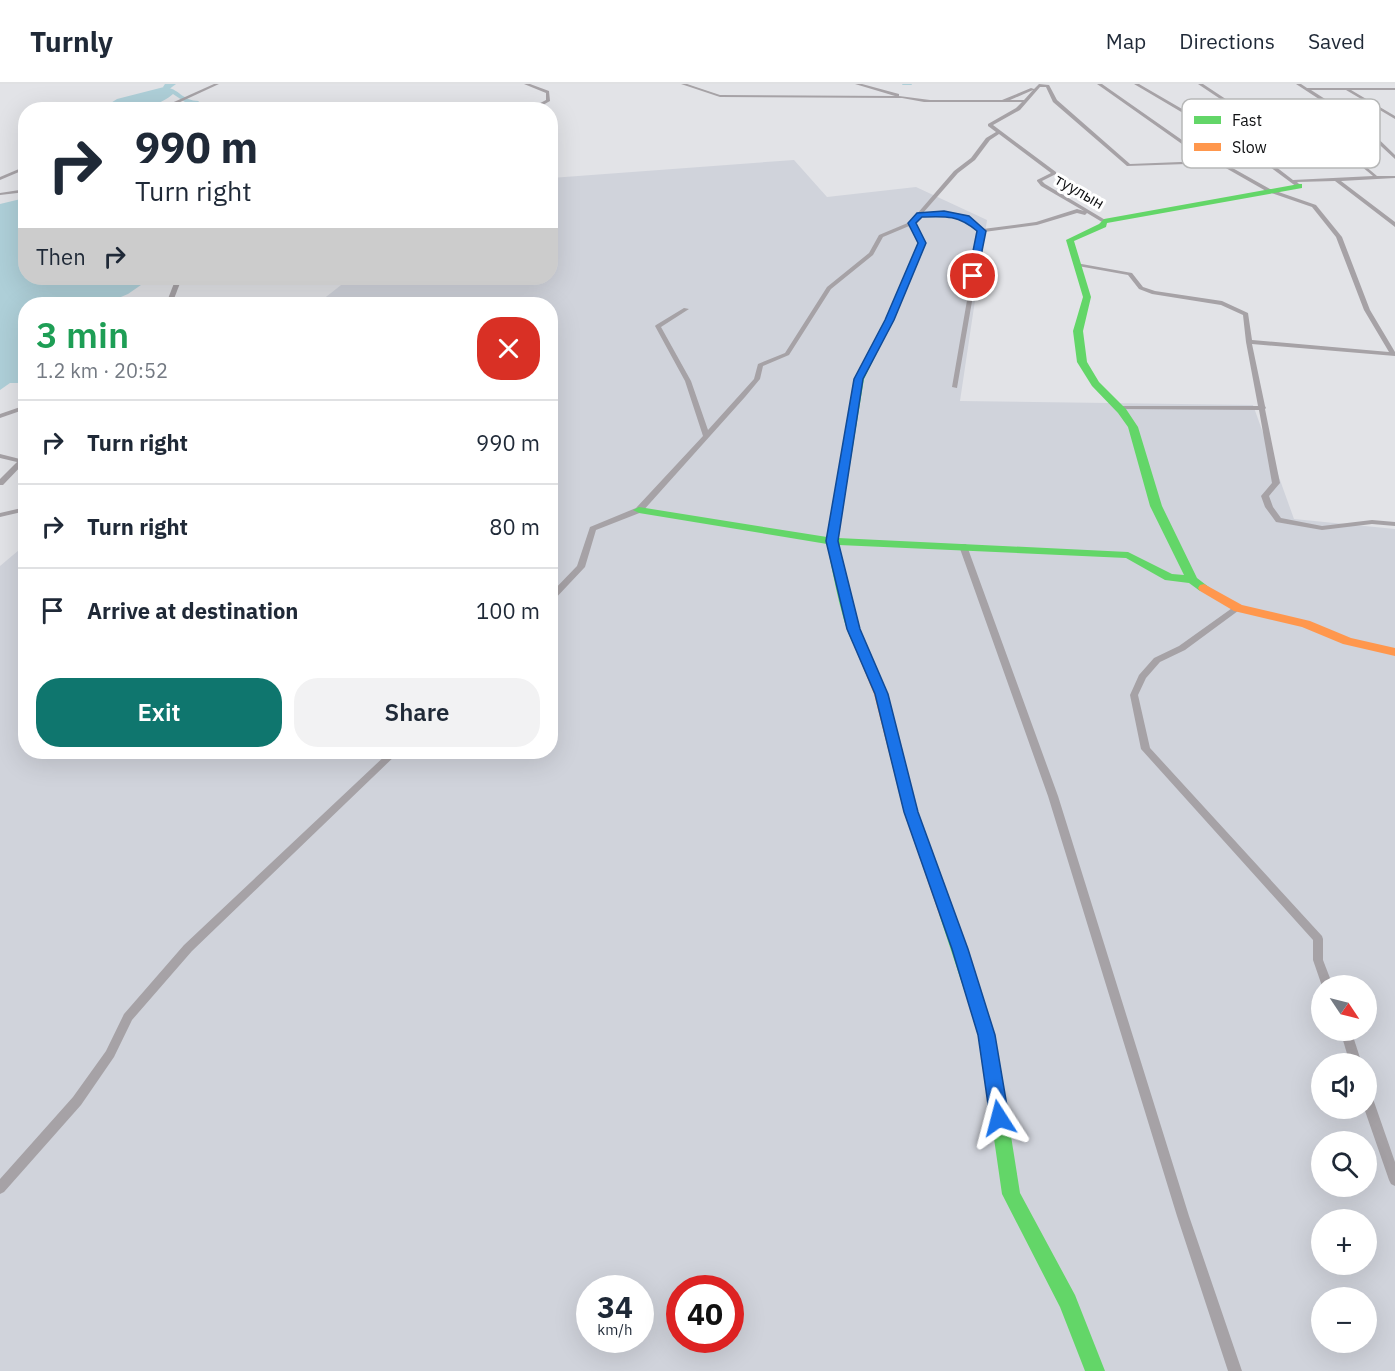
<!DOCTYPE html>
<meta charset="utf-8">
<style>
body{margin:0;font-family:"IBM Plex Sans",sans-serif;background:#f2f2f3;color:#1f2937;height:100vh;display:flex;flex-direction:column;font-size:22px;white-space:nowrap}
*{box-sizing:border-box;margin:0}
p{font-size:20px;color:#747a83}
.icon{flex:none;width:33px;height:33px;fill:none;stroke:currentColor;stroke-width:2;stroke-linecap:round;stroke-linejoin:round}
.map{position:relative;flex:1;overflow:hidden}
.drawer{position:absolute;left:18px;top:213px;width:540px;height:462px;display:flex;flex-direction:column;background:#fff;border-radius:24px;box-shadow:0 6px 24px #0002}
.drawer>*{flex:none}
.banner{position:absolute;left:18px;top:18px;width:540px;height:183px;border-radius:24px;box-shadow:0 6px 24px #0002;background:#fff;color:#1f2937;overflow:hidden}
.needle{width:39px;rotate:125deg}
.fabs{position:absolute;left:1311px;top:891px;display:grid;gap:12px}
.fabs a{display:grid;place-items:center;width:66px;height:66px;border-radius:50%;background:#fff;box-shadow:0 6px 24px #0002;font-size:30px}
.speed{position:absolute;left:576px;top:1191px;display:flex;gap:12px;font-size:30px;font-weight:700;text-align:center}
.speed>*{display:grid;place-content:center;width:78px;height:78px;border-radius:50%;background:#fff;box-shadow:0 6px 24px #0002;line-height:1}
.speed small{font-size:15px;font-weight:400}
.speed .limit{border:9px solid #d22;background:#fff;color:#111}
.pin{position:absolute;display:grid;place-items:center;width:51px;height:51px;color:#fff;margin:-26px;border:3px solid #fff;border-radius:50%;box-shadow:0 2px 6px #0007}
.me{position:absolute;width:66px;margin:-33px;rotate:351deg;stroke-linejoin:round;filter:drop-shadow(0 0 4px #0008)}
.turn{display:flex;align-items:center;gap:21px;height:126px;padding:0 18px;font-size:27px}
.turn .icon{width:78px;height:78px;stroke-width:2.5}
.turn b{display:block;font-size:42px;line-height:51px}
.then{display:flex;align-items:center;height:57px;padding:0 18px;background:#0003;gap:12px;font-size:22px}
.round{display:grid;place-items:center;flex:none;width:63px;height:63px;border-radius:24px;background:#f2f2f3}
.summary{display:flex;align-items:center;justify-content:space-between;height:102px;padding:0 18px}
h1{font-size:36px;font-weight:600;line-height:45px;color:#1e9e55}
.primary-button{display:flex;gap:12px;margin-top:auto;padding:12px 18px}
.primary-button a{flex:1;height:69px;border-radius:24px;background:#0f766e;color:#fff;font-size:24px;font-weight:600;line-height:69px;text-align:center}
.primary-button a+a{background:#f2f2f3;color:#1f2937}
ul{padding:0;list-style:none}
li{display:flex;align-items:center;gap:18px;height:84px;padding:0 18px;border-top:2px solid #e0e1e3}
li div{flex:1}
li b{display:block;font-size:22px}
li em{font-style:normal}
header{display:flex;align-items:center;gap:36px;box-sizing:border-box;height:84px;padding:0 30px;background:#fff;border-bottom:2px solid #e0e1e3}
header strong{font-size:28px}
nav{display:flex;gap:33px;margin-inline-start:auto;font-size:21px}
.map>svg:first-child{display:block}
.built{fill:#d0d3db;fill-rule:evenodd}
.water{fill:#aecfd8}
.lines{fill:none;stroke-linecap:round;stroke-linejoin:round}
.stream{stroke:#aecfd8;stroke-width:2}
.river{fill:#aecfd8;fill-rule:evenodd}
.street{fill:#a6a2a6;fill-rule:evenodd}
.fast{fill:#63d668;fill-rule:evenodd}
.slow{fill:#ff974d;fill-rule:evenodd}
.route{fill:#1a73e8;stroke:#114b97;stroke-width:1.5}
.labels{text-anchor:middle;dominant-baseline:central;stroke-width:6;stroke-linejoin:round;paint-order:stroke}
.far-street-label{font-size:16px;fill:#101113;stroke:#fff}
.key{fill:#fff;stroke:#b7b8b8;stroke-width:1.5}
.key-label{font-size:16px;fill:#101113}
</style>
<header>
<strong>Turnly</strong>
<nav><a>Map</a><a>Directions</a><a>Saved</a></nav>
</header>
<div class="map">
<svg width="1395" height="1287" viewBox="0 0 1395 1287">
<rect width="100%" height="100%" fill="#e2e3e7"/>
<!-- built -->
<path class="built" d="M794,76l33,37 89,-10 71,33 -27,181 293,4 41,114 101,10v842h-1395v-805l25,-21 1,207h524v-448h-233l33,-26h200l1,-100zM1322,902h44v44h-44zM1322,980h44v44h-44zM1322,1058h44v44h-44zM1322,1136h44v44h-44zM590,1204h50v52h-50zM680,1204h50v52h-50zM1322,1214h44v44h-44z"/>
<!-- water -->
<g class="water">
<path d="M164,3c15,1 18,14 35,14l-2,3 4,5 -7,-1 -21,-14c-21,18 -47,15 -73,16l17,-11z"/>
<path d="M25,114l1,80h125l-23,16 -24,10h-78l-1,79h-15l-10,7v-186z"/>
</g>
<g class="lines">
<!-- stream -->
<path class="stream" d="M903,0h8"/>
<!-- river -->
<path class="river" d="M176,0l-8,6 -5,-3 2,-3z"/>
<!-- street -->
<g class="street">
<path d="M214,0h5l-56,26h-7z"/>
<path d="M524,0h6l19,7 1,10 -16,9h-7l19,-10v-7z"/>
<path d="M681,0h6l33,11 175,1 -40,-12h7l37,10v2l31,4h72l29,-12 3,1 5,-5 10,1 8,15 73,64 76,-3 -109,-77h5l110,77h8l50,28 46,16 26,32 28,73 25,42v4l-143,-12 13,62 1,2 -1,1 15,74 -11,13 4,11 8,11 41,8 50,-6 23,2v4l-23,-2 -50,6 -46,-8 -11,-15 -4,-11 11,-13 -13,-73 -141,-1 -1,-1 3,-2h138l-12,-64 -3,-27 -22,-10 -69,-11 -13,-5 -11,-14 -50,-9 -3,-2 1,-1 56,10 11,14 12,4 67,10 26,12 4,27 137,12 -25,-42 -28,-73 -24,-30 -46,-16 -49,-28 -90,3 -74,-64 -7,-15h-6l-20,23 -27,15 63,47v2l-14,7 3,3 62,37 -5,1 -15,-9 -2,2 -8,-2 -40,12 -53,7 -27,156 -5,-1 27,-156c-20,-15 -34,-15 -59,-15l-6,8 -31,13 -10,18 -42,34 -42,66 -26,11 -3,13 -15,18 -103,115 -46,18 -11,37 -32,34h-3v-7l27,-28 13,-39 46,-19 67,-72 -18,-55 -30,-55 1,-1 28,-17 5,1 -28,18 30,54 17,49 46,-51 4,-15 27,-11 42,-66 42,-34 10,-18 31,-13 44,-51 17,-13 15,-20 10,-6 -8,-6v-2l28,-16 6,-6h-98l-22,-4 -182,-1zM1033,6l-9,10h-14zM999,50l52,39 -14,7v1l4,5 43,25 -7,-2 -41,13 -53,7 -22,-13 -15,-3h-23l35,-40 17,-13 15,-20z"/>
<path d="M1134,0h5l119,69 35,27 80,-4 -54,-45h-51l-70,-47h5l68,45h45l-27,-24 4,-1 29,25h3l-1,2 53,45h18v2l-54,3 54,41v5l-60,-46 -38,1 4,4 -4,1 -43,-32z"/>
<path d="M1296,0h5l6,4h88v2h-44l44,26v3l-49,-29h-35l50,32 34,33v4l-38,-35z"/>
<path d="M26,82v3l-26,11v-3z"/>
<path d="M26,105v3l-26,3v-2z"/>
<path d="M176,194h6l-10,26h-6z"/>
<path d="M26,321v4l-26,9v-4z"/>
<path d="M0,370l20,5 6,-4v6l-23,24h-3v-6l17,-17 -17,-4z"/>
<path d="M26,423v4l-26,6v-4z"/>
<path d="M960,460h6l1,2 91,250 131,420 53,155h-14l-51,-155 -129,-420 -89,-250z"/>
<path d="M1235,522h3l4,2 -57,42 -25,12 -14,16 -8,17 12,53 172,188 1,3v21l10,26h-11l-9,-26v-20l-172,-191 -11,-54 9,-20 15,-17 25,-12z"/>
<path d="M389,668h10l-207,199 -60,69 -18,37 -33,48 -77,87 -4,2v-15l73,-82 33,-46 18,-37 60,-69z"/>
<path d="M1340,946h11l11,34h-12z"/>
<path d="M1366,1007l4,1 2,4 23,66v24l-4,-2 -2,-4 -25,-72h2z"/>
</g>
<!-- fast -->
<g class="fast">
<path d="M1299,100h3v4l-195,35 -1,4 -32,14 17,56 -8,34 4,31 12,20 27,27 12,18 24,79 35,72 13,10 -2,3h-8l-11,-8 -24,-3 -39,-22 -287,-13 20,84 8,19 -6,4c-16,-5 -30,-90 -34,-108l-188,-31 -6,-3 6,-3 188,30 27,-158 31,-59 33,-77 -10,-20 4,-2 4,2 10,20 -33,77 -29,59 -26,159 290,14 44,22 12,1 -34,-69 -22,-79 -10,-14 -26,-27 -15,-24 -4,-31 10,-34 -17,-57 33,-16 5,-5z"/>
<path d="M947,824l6,2 2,4 40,121 25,158 55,102 30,76h-20l-25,-64 -58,-113 -23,-159 -40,-121 2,-4z"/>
</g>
<!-- slow -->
<g class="slow">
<path d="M1204,500l38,21 68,16 41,17 44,10v8l-52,-12 -41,-17 -68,-16 -34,-20 -2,-3 2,-3z"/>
<path d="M861,560l6,4 21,46 30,118 37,102 -2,4 -6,2 -6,-2 -2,-4 -35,-102 -30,-118 -19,-46z"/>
</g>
</g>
<!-- route -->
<path class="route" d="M944,127l25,5 17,15 -9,45 -4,2 -5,-2 9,-45c-19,-16 -31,-15 -55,-14l-6,6 10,20 -32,77 -31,59 -25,162 22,88 28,65 30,118 50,137 27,86 14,83 -3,6 -7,2 -6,-2 -3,-6 -12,-83 -26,-86 -48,-137 -29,-118 -28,-65 -21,-88 28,-162 31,-59 33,-77 -10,-20 9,-10z"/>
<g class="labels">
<!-- far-street labels -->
<g class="far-street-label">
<text transform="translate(1080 107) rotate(30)">туулын</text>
</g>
</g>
<!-- legend -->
<rect x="1182" y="15" width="198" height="69" rx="9" class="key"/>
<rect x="1194" y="32" width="27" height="8" fill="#63d668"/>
<rect x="1194" y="59" width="27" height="8" fill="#ff974d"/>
<g class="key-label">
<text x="1232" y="42">Fast</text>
<text x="1232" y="69">Slow</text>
</g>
</svg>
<div class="fabs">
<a><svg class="needle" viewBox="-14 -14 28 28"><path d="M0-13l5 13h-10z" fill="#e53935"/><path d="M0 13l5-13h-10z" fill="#747a83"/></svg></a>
<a><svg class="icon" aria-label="sound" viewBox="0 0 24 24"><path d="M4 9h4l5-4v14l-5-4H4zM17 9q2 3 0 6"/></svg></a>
<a><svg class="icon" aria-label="search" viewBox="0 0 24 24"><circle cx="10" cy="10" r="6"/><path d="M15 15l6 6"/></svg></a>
<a>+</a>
<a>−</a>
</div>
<div class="speed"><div>34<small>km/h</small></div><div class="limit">40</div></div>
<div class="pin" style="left:973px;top:192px;background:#d93025"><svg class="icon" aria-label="arrive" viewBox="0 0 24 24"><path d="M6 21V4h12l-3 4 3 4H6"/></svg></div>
<svg class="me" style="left:999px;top:1034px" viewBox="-20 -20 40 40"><path d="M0-17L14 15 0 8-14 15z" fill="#1a73e8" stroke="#fff" stroke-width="4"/></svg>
<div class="banner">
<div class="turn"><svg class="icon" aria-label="right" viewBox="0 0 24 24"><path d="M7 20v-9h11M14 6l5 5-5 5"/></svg><div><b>990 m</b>Turn right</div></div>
<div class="then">Then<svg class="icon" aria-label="right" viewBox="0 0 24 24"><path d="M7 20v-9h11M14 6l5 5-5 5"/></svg></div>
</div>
<section class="drawer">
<div class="summary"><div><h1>3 min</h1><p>1.2 km · 20:52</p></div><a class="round" style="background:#d93025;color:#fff"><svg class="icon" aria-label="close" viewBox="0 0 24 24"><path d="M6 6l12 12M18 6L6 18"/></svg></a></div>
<ul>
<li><svg class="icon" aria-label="right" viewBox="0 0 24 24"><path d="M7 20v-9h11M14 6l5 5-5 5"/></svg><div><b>Turn right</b></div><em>990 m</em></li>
<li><svg class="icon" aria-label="right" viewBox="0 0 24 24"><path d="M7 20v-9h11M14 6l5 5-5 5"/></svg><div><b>Turn right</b></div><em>80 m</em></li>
<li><svg class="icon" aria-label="arrive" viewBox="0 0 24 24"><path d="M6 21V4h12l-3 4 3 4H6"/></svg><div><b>Arrive at destination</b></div><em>100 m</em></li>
</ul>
<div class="primary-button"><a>Exit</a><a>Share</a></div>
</section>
</div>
